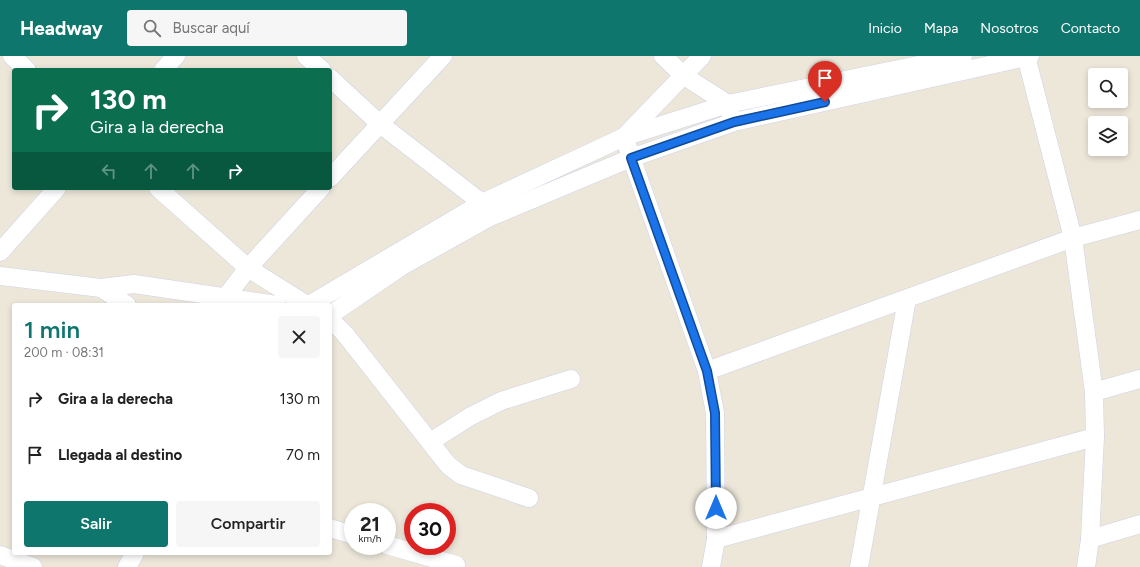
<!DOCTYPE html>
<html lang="es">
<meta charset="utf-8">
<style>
body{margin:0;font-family:Figtree,sans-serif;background:#f6f6f6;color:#222;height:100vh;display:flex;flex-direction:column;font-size:15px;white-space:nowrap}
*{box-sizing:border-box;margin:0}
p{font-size:13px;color:#767676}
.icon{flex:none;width:22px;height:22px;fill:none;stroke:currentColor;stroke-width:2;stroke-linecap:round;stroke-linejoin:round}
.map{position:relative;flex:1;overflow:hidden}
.sheet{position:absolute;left:12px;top:247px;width:320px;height:252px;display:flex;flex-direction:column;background:#fff;border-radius:4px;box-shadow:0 2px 6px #0003}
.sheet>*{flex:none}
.hud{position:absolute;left:12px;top:12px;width:320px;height:122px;border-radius:4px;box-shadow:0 2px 6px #0003;background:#0b6e4f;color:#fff;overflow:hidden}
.buttons{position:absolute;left:1088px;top:12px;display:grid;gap:8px}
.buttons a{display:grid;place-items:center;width:40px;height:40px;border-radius:4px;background:#fff;box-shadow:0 2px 6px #0003;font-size:20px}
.speed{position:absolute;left:344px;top:447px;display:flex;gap:8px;font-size:20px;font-weight:700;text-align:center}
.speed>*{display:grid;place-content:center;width:52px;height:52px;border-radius:50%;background:#fff;box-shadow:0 2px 6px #0003;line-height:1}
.speed small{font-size:10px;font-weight:400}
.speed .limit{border:6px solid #d22;background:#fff;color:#111}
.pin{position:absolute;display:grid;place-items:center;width:34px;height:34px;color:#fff;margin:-41px -17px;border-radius:50% 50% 50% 0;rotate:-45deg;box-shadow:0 0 4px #0007}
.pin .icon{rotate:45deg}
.me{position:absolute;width:44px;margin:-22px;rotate:0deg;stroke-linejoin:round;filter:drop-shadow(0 0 3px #0008)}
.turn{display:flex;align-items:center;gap:14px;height:84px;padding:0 12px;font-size:18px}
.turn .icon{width:52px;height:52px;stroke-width:2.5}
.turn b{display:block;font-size:28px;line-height:34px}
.lanes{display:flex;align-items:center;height:38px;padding:0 12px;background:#0003;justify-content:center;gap:20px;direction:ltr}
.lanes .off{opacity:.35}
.round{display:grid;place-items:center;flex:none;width:42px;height:42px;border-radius:4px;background:#f6f6f6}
.head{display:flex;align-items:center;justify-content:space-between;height:68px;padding:0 12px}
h1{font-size:24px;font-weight:600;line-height:30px;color:#0f766e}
.primary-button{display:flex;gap:8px;margin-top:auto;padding:8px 12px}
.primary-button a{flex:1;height:46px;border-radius:4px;background:#0f766e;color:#fff;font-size:16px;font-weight:600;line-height:46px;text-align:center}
.primary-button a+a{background:#f6f6f6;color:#222}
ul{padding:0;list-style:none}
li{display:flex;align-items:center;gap:12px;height:56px;padding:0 12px}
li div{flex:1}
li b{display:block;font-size:15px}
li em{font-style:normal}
header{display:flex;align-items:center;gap:24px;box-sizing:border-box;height:56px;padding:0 20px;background:#0f766e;color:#fff}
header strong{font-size:19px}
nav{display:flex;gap:22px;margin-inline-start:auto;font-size:14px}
.search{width:280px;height:36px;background:#f6f6f6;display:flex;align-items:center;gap:10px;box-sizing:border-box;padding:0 14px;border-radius:4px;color:#767676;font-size:15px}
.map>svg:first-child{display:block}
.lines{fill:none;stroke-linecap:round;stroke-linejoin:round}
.minor-casing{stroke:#cfd1e4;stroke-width:19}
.minor{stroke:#fff;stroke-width:18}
.route-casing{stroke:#114b97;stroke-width:10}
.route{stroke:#1a73e8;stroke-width:7}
</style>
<header>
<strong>Headway</strong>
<div class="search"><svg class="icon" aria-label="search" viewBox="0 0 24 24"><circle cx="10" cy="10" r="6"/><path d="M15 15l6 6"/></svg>Buscar aquí</div>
<nav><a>Inicio</a><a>Mapa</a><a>Nosotros</a><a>Contacto</a></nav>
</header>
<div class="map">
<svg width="1140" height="511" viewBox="0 0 1140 511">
<rect width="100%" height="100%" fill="#ede7da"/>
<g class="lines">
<!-- minor casing -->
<g class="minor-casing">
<g id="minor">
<path d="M12,0l15,14"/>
<path d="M306,0l16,14"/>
<path d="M663,0l21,20 44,28 2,8"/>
<path d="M702,0l-78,81 83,234 8,42 1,126 -5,28"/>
<path d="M1026,0l47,182 21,154 1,45 -5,102 -4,28"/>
<path d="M163,14l13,-14"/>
<path d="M330,22l50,46 102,79 5,9"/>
<path d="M330,122l113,-122"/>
<path d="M158,132l90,80 -23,30 -1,7"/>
<path d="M0,196l57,-64"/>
<path d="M0,220l101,12 33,-4 143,21"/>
<path d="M101,232l26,17"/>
<path d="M307,249l-59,-37 73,-80"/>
<path d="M309,249l173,-102 142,-66 104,-33 235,-48"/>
<path d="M330,259l72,-49 88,-49 141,-59 103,-36 296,-66"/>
<path d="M330,263l15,15 103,131 13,10 68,23"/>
<path d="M707,315l366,-133 67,-18"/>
<path d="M1094,336l46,-13"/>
<path d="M430,386l41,-26 30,-15 70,-22"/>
<path d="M330,472l23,7"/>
<path d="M716,483l379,-102"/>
<path d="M1090,483l50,-15"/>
<path d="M387,489l69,20"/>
<path d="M0,499l33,12"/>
<path d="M127,511l8,-14"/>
<path d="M859,511l48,-268"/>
</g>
</g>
<!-- minor -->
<use href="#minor" class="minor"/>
</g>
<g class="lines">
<!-- route casing -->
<g class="route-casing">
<path id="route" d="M716,452l-1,-95 -8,-42 -76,-213 103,-36 91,-20"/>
</g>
<!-- route -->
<use href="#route" class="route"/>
</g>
</svg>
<div class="buttons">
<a><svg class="icon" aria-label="search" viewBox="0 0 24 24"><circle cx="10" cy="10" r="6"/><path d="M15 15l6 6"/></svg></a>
<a><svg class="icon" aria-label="layers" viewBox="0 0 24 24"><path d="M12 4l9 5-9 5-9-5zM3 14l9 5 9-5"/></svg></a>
</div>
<div class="speed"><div>21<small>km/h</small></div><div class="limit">30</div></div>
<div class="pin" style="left:825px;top:46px;background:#d93025"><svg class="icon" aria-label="arrive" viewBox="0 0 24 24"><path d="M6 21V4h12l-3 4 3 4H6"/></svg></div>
<svg class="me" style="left:716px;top:452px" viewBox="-20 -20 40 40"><circle r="19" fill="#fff"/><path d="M0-13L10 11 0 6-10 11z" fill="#1a73e8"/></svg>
<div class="hud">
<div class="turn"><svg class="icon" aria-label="right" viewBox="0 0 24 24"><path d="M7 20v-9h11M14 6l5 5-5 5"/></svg><div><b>130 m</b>Gira a la derecha</div></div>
<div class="lanes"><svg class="icon off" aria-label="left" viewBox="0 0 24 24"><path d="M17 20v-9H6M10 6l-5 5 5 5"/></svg><svg class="icon off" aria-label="ahead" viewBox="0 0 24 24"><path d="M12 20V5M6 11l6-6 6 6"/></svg><svg class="icon off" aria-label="ahead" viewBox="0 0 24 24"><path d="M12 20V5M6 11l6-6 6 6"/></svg><svg class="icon" aria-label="right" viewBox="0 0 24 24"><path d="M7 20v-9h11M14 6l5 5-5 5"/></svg></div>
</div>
<section class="sheet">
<div class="head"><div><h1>1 min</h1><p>200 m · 08:31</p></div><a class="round"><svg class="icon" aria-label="close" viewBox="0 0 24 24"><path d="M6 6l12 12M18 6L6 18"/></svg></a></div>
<ul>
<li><svg class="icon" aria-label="right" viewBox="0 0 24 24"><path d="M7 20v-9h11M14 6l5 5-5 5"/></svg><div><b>Gira a la derecha</b></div><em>130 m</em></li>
<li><svg class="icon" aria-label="arrive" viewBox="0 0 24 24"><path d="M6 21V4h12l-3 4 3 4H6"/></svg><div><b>Llegada al destino</b></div><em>70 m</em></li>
</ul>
<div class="primary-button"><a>Salir</a><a>Compartir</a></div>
</section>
</div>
